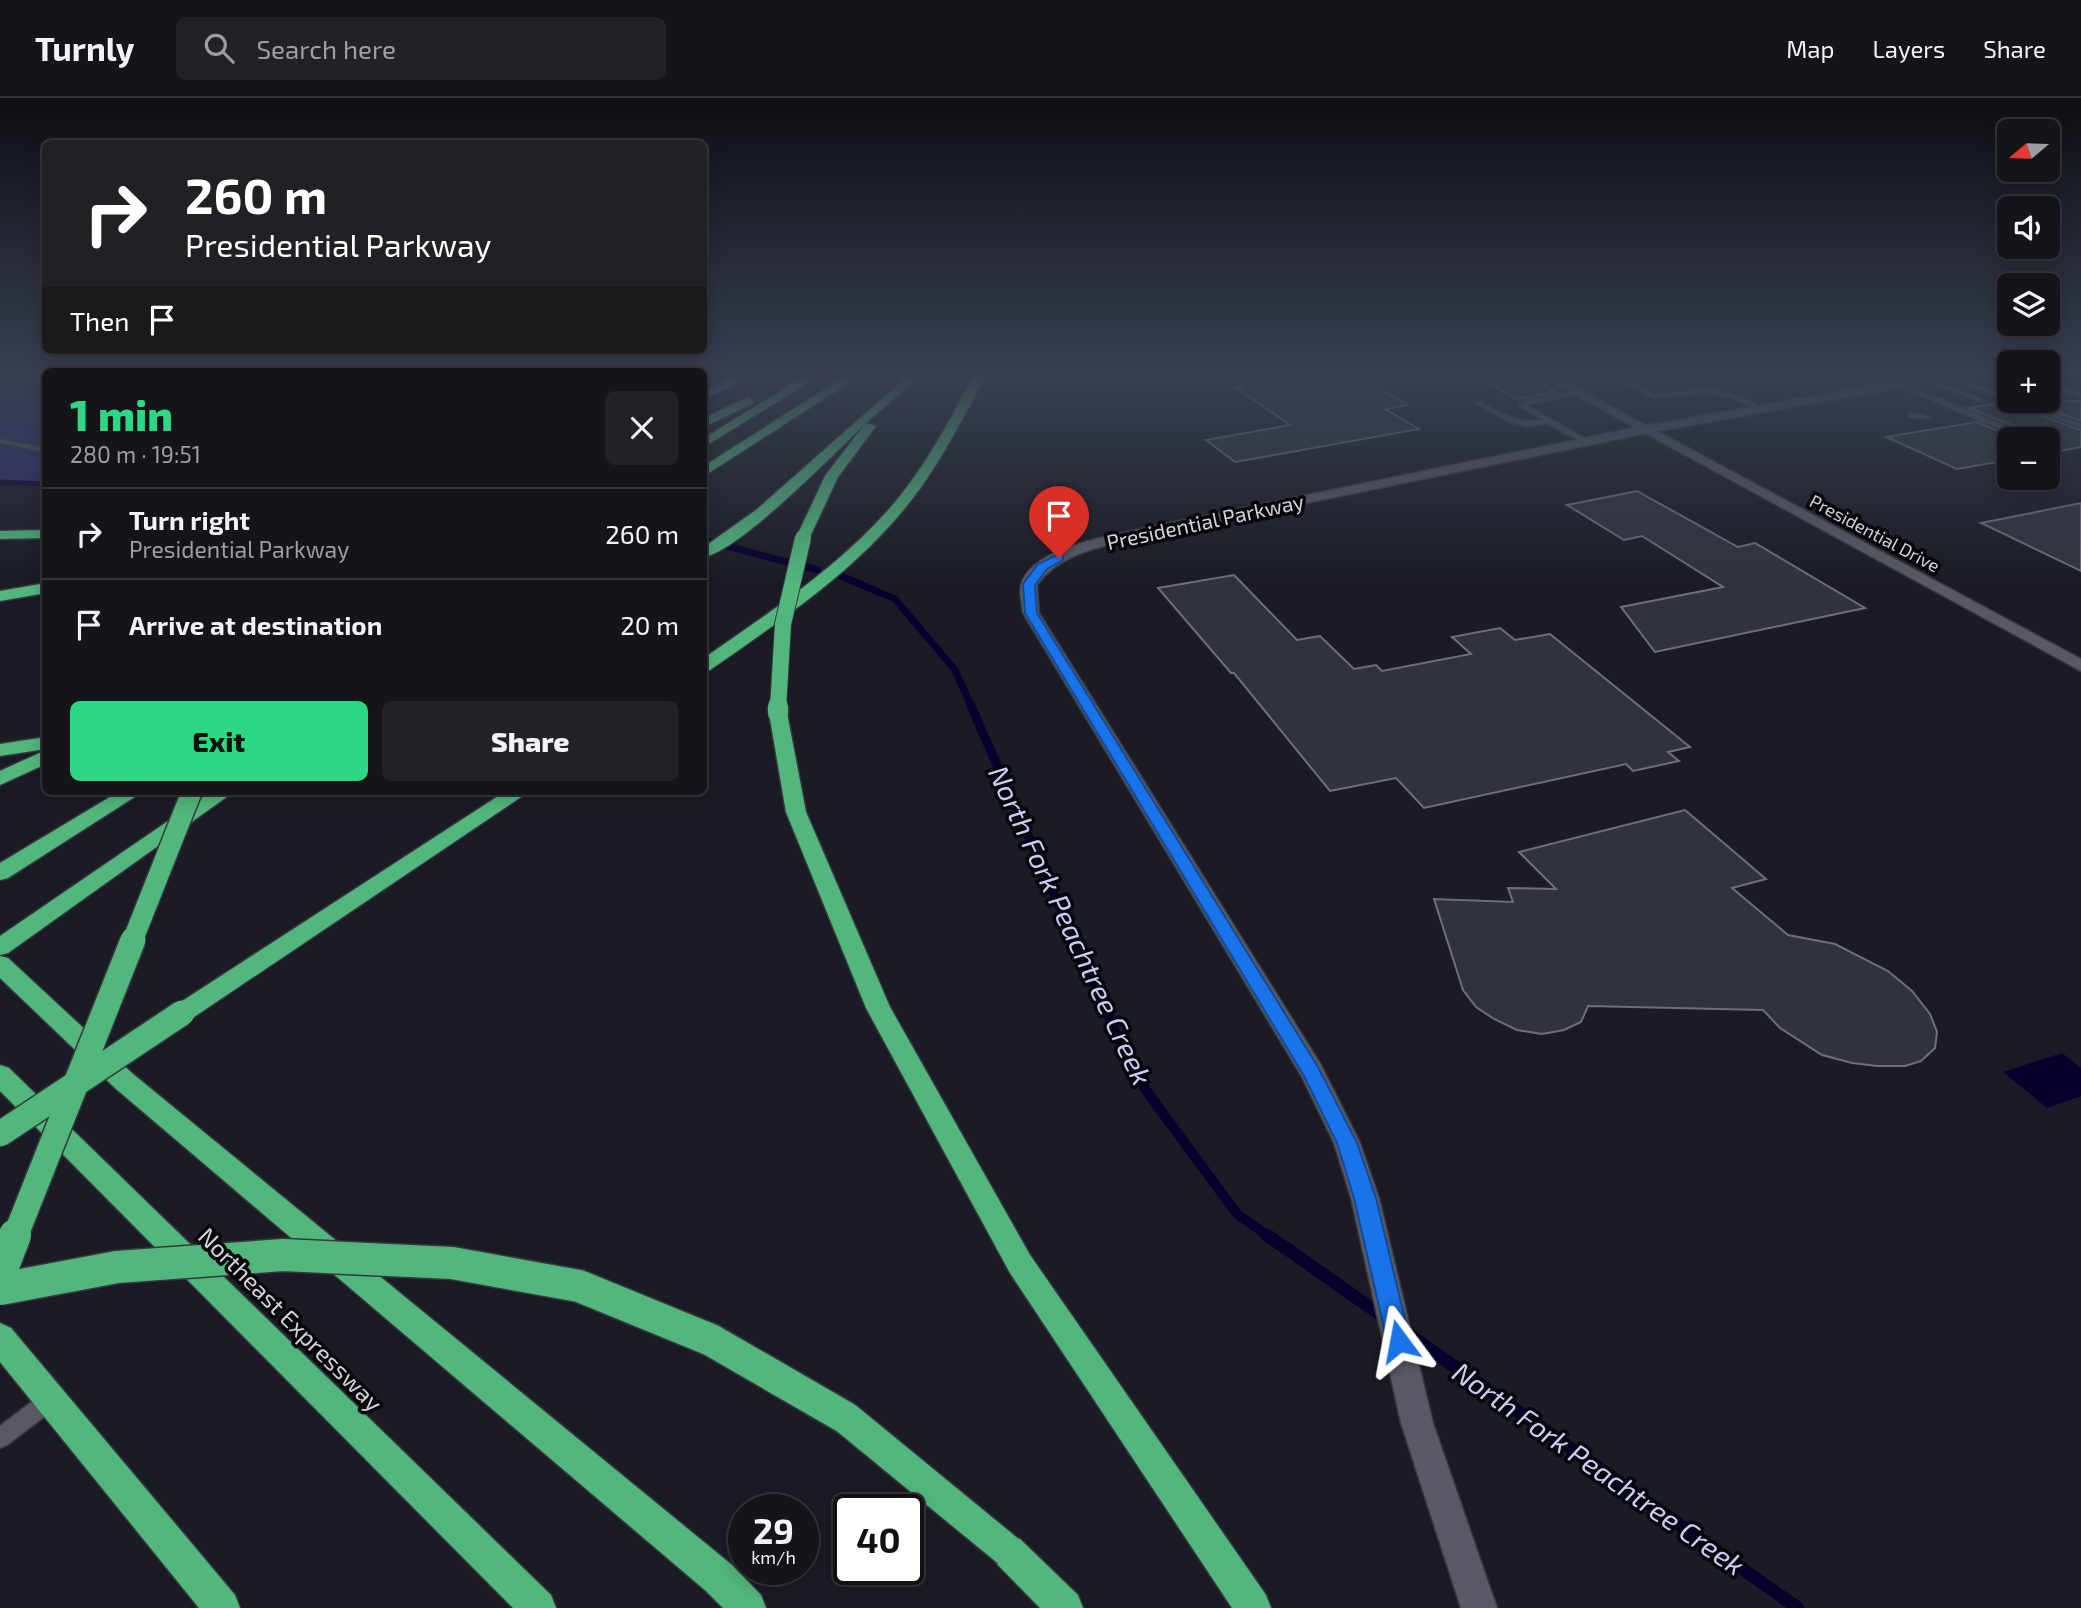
<!DOCTYPE html>
<meta charset="utf-8">
<style>
body{margin:0;font-family:"Exo 2",sans-serif;background:#212128;color:#f1f3f6;height:100vh;display:flex;flex-direction:column;font-size:26px;white-space:nowrap}
*{box-sizing:border-box;margin:0}
p{font-size:23px;color:#9d9ea3}
.icon{flex:none;width:38px;height:38px;fill:none;stroke:currentColor;stroke-width:2;stroke-linecap:round;stroke-linejoin:round}
.map{position:relative;flex:1;overflow:hidden}
.sheet{position:absolute;left:42px;top:270px;width:665px;height:427px;display:flex;flex-direction:column;background:#14141b;border-radius:10px;box-shadow:0 4px 18px #0003,0 0 0 2px #33333a}
.sheet>*{flex:none}
.top-card{position:absolute;left:42px;top:42px;width:665px;height:214px;border-radius:10px;box-shadow:0 4px 18px #0003,0 0 0 2px #33333a;background:#202124;color:#fff;overflow:hidden}
.needle{width:46px;rotate:251deg}
.tools{position:absolute;left:1997px;top:21px;display:grid;gap:14px}
.tools a{display:grid;place-items:center;width:63px;height:63px;border-radius:10px;background:#14141b;box-shadow:0 4px 18px #0003,0 0 0 2px #33333a;font-size:35px}
.speed{position:absolute;left:728px;top:1396px;display:flex;gap:14px;font-size:35px;font-weight:700;text-align:center}
.speed>*{display:grid;place-content:center;width:91px;height:91px;border-radius:50%;background:#14141b;box-shadow:0 4px 18px #0003,0 0 0 2px #33333a;line-height:1}
.speed small{font-size:18px;font-weight:400}
.speed .limit{border:4px solid #111;border-radius:10px;background:#fff;color:#111}
.pin{position:absolute;display:grid;place-items:center;width:60px;height:60px;color:#fff;margin:-72px -30px;border-radius:50% 50% 50% 0;rotate:-45deg;box-shadow:0 0 7px #0007}
.pin .icon{rotate:45deg}
.me{position:absolute;width:77px;margin:-38px;rotate:347deg;stroke-linejoin:round;filter:drop-shadow(0 0 5px #0008)}
.turn{display:flex;align-items:center;gap:24px;height:147px;padding:0 28px;font-size:32px}
.turn .icon{width:91px;height:91px;stroke-width:2.5}
.turn b{display:block;font-size:49px;line-height:60px}
.then{display:flex;align-items:center;height:66px;padding:0 28px;background:#0003;gap:14px;font-size:26px}
.round{display:grid;place-items:center;flex:none;width:74px;height:74px;border-radius:10px;background:#212128}
.headline{display:flex;align-items:center;justify-content:space-between;height:119px;padding:0 28px}
h1{font-size:42px;font-weight:800;line-height:52px;color:#2cd884}
.cta{display:flex;gap:14px;margin-top:auto;padding:14px 28px}
.cta a{flex:1;height:80px;border-radius:10px;background:#2cd884;color:#111;font-size:28px;font-weight:800;line-height:80px;text-align:center}
.cta a+a{background:#212128;color:#f1f3f6}
ul{padding:0;list-style:none}
li{display:flex;align-items:center;gap:21px;height:91px;padding:0 28px;border-top:2px solid #33333a}
li div{flex:1}
li b{display:block;font-size:26px}
li em{font-style:normal}
header{display:flex;align-items:center;gap:42px;box-sizing:border-box;height:98px;padding:0 35px;background:#14141b;border-bottom:2px solid #33333a}
header strong{font-size:33px}
nav{display:flex;gap:38px;margin-inline-start:auto;font-size:24px}
.search{width:490px;height:63px;background:#212128;display:flex;align-items:center;gap:18px;box-sizing:border-box;padding:0 24px;border-radius:10px;color:#9d9ea3;font-size:26px}
.map>svg:first-child{display:block}
.green{fill:#2f2c72}
.water{fill:#07002e}
.lines{fill:none;stroke-linecap:round;stroke-linejoin:round}
.stream-far4{stroke:#07002e;stroke-width:5}
.stream-far3{stroke:#07002e;stroke-width:7}
.stream-far2{stroke:#07002e;stroke-width:9}
.stream-far1{stroke:#07002e;stroke-width:10}
.stream{stroke:#07002e;stroke-width:13}
.building{fill:#31333c;stroke:#6e6f7a;stroke-width:2}
.lane-casing{stroke:#37373e;stroke-width:3}
.street-casing{stroke:#37373e;stroke-width:3}
.secondary-casing{stroke:#37373e;stroke-width:3}
.highway-casing{stroke:#37373e;stroke-width:3}
.lane{fill:#585964;fill-rule:evenodd}
.street{fill:#585964;fill-rule:evenodd}
.secondary{fill:#585964;fill-rule:evenodd}
.highway{fill:#52b77d;fill-rule:evenodd}
.highway-bridge-far3-casing{stroke:#37373e;stroke-width:18;stroke-linecap:butt}
.highway-bridge-far2-casing{stroke:#37373e;stroke-width:23;stroke-linecap:butt}
.highway-bridge-far1-casing{stroke:#37373e;stroke-width:28;stroke-linecap:butt}
.highway-bridge-casing{stroke:#37373e;stroke-width:35;stroke-linecap:butt}
.highway-bridge-far3{stroke:#52b77d;stroke-width:16}
.highway-bridge-far2{stroke:#52b77d;stroke-width:20}
.highway-bridge-far1{stroke:#52b77d;stroke-width:25}
.highway-bridge{stroke:#52b77d;stroke-width:32}
.route{fill:#1a73e8;stroke:#114b97;stroke-width:2}
.labels{text-anchor:middle;dominant-baseline:central;stroke-width:7;stroke-linejoin:round;paint-order:stroke}
.far-street-label{font-size:18px;fill:#d3d4da;stroke:#06070a}
.street-label{font-size:21px;fill:#d3d4da;stroke:#06070a}
.near-street-label{font-size:24px;fill:#d3d4da;stroke:#06070a}
.near-water-label{font-size:28px;font-style:italic;fill:#c9cef9;stroke:#06070a}
</style>
<header>
<strong>Turnly</strong>
<div class="search"><svg class="icon" aria-label="search" viewBox="0 0 24 24"><circle cx="10" cy="10" r="6"/><path d="M15 15l6 6"/></svg>Search here</div>
<nav><a>Map</a><a>Layers</a><a>Share</a></nav>
</header>
<div class="map">
<svg width="2081" height="1510" viewBox="0 0 2081 1510">
<rect width="100%" height="100%" fill="#1a1b24"/>
<!-- green -->
<rect class="green" x="0" y="275" width="45" height="109"/>
<!-- water -->
<path class="water" d="M2062,955l19,15v28l-34,12 -44,-36z"/>
<g class="lines">
<!-- stream-far4 -->
<path class="stream-far4" d="M0,384l46,2"/>
<!-- stream-far3 -->
<g class="stream-far3">
<path d="M704,442l114,30"/>
<path d="M841,478l54,23 60,71 17,38"/>
</g>
<!-- stream-far2 -->
<path class="stream-far2" d="M971,608l104,236"/>
<!-- stream-far1 -->
<path class="stream-far1" d="M1075,842l59,134 103,140 33,23"/>
<!-- stream -->
<g class="stream">
<path d="M1267,1137l117,82"/>
<path d="M1404,1233l394,277"/>
</g>
</g>
<!-- building -->
<g class="building">
<path d="M1223,275h130l55,32 -23,4 34,20 -184,33 -29,-22 84,-15 -54,-37 8,-1z"/>
<path d="M1472,275h49l34,19 -39,7z"/>
<path d="M2024,303h57v20z"/>
<path d="M2005,304l76,28v17l-33,6v-14h-39v21l-52,9 -71,-32 91,-15 29,12 9,-1 -1,-7 -45,-18z"/>
<path d="M1637,393l101,56 17,-4 110,65 -210,44 -34,-45 102,-20 -81,-51 -18,4 -57,-35z"/>
<path d="M2081,405v68l-100,-48z"/>
<path d="M1234,477l63,65 23,-4 34,33 22,-4 6,6 89,-17 -19,-17 48,-9 15,12 35,-6 140,113 -22,5 11,9 -46,10 -7,-7 -202,44 -28,-30 -66,13 -96,-118h-3l-73,-85z"/>
<path d="M1685,712l81,69 -34,9 56,47 47,9 53,27 24,20 18,23 7,18 -2,16 -14,13 -16,5h-28l-25,-3 -30,-8 -42,-27 -17,-18 -175,-4 -7,16 -17,8 -22,4 -25,-4 -23,-11 -18,-12 -13,-17 -29,-91 79,3 -5,-14 48,1 -37,-37z"/>
</g>
<g class="lines">
<!-- lane casing -->
<g class="lane-casing">
<g id="lane">
<path d="M1605,275h8l42,21 53,-5 24,5 35,15 -6,1 -33,-13 -20,-4 -54,5z"/>
<path d="M1792,275h48l38,17 -5,1 -41,-18 -28,5z"/>
<path d="M1888,275h9l21,9 -5,1z"/>
<path d="M1989,275h8l12,5v4z"/>
<path d="M2053,275h11l-16,5v-4z"/>
<path d="M1947,276l62,24v3h8l64,23v4l-136,-51 -1,-1z"/>
<path d="M1925,281h4l57,22 -5,1 -56,-21z"/>
<path d="M2048,283l33,12v4l-33,-12z"/>
<path d="M1899,285l114,45 1,2 -7,2 -110,-46 -1,-1z"/>
<path d="M1579,293l2,1v2l-55,11 62,35v4h-3l-37,-20 -22,2 -18,-4 -34,-20 5,-1c21,12 39,23 64,19l-24,-14v-2l9,-5z"/>
<path d="M1912,315l18,4 -4,2 -17,-2v-4z"/>
<path d="M0,341l46,9v4l-46,-9z"/>
<path d="M50,1293l7,2 2,7 -2,7 -50,38 -7,3v-22l43,-33z"/>
</g>
</g>
<!-- street casing -->
<g class="street-casing">
<path id="street" d="M1535,275h14l532,286v12z"/>
</g>
<!-- secondary casing -->
<g class="secondary-casing">
<path id="secondary" d="M1947,275h24l-6,3 -317,57 -512,105c-37,10 -76,15 -99,47l2,28 282,452 39,78 19,55 54,225 64,185h-36l-60,-185 -50,-225 -17,-55 -32,-66 -279,-464c-1,-8 -4,-20 -2,-28 9,-36 84,-48 115,-55l512,-105z"/>
</g>
<!-- highway casing -->
<g class="highway-casing">
<g id="highway">
<path d="M704,275h16l-16,7z"/>
<path d="M743,275h15l-54,26v-7z"/>
<path d="M810,275h14l-120,74v-9z"/>
<path d="M850,275h14l-160,103v-10z"/>
<path d="M911,275h13l-58,50 10,3 -38,51 -30,64 -5,1 -7,-4 29,-62 39,-51c-31,30 -124,125 -160,132v-10l52,-37z"/>
<path d="M975,275h12c-26,49 -51,99 -87,141 -53,63 -123,109 -190,156l-6,1v-13c65,-45 133,-90 186,-150 35,-40 60,-88 85,-135z"/>
<path d="M748,299l6,4 -2,3 -48,23v-9z"/>
<path d="M46,432v8l-46,1v-8z"/>
<path d="M46,485v10l-46,8v-10z"/>
<path d="M778,610l9,5 19,99 84,195 140,248 236,340 5,13h-39l-222,-335 -144,-265 -80,-196 -17,-99z"/>
<path d="M46,639v12l-46,7v-12z"/>
<path d="M46,652v14l-46,21v-14z"/>
<path d="M120,693h24l-136,87 -8,2v-17z"/>
<path d="M212,693h23l-227,162 -8,2v-19z"/>
<path d="M506,693h24l-339,228 -9,3 -9,-3 -3,-6 3,-6z"/>
<path d="M0,858l8,2 125,116 599,491 29,30 5,13h-43l-17,-17 -591,-503 -115,-110z"/>
<path d="M0,967l9,3 542,527 5,13h-43l-513,-517z"/>
<path d="M0,1225l11,5 224,267 5,13h-41l-199,-246z"/>
<path d="M1008,1436l12,5 58,56 5,13h-43l-44,-45 -5,-12 5,-12z"/>
</g>
</g>
<!-- lane -->
<use href="#lane" class="lane"/>
<!-- street -->
<use href="#street" class="street"/>
<!-- secondary -->
<use href="#secondary" class="secondary"/>
<!-- highway -->
<use href="#highway" class="highway"/>
<!-- highway-bridge-far3 casing -->
<g class="highway-bridge-far3-casing">
<path id="highway-bridge-far3" d="M778,610l5,-84 20,-86"/>
</g>
<!-- highway-bridge-far2 casing -->
<g class="highway-bridge-far2-casing">
<g id="highway-bridge-far2">
<path d="M778,608v7"/>
<path d="M132,844l60,-151"/>
</g>
</g>
<!-- highway-bridge-far1 casing -->
<g class="highway-bridge-far1-casing">
<g id="highway-bridge-far1">
<path d="M0,1036l182,-121"/>
<path d="M15,1139l118,-297"/>
</g>
</g>
<!-- highway-bridge casing -->
<g class="highway-bridge-casing">
<g id="highway-bridge">
<path d="M0,1176l15,-39"/>
<path d="M0,1191l117,-22 166,-12 169,8 127,23 132,54 135,78 162,133"/>
</g>
</g>
<!-- highway-bridge-far3 -->
<use href="#highway-bridge-far3" class="highway-bridge-far3"/>
<!-- highway-bridge-far2 -->
<use href="#highway-bridge-far2" class="highway-bridge-far2"/>
<!-- highway-bridge-far1 -->
<use href="#highway-bridge-far1" class="highway-bridge-far1"/>
<!-- highway-bridge -->
<use href="#highway-bridge" class="highway-bridge"/>
</g>
<!-- sky -->
<linearGradient id="sky" x2="0" y2="1"><stop stop-color="#0e0f14"/><stop offset="0.57" stop-color="#383f50"/><stop offset="1" stop-color="#383f50" stop-opacity="0"/></linearGradient>
<rect width="2081" height="486" fill="url(#sky)"/>
<!-- route -->
<path class="route" d="M1059,456l4,1v5l-16,9 -12,16 2,28 281,454 39,76 19,55 34,143 -3,8 -8,4 -9,-4 -3,-8 -33,-143 -17,-55 -33,-67 -279,-463 -2,-29 15,-20z"/>
<g class="labels">
<!-- far-street labels -->
<g class="far-street-label">
<text transform="translate(1875 435) rotate(28)">Presidential Drive</text>
</g>
<!-- street labels -->
<g class="street-label">
<text transform="translate(1205 423) rotate(-12)">Presidential Parkway</text>
</g>
<!-- near-street labels -->
<g class="near-street-label">
<text transform="translate(291 1221) rotate(45)">Northeast Expressway</text>
</g>
<!-- near-water labels -->
<g class="near-water-label">
<text transform="translate(1071 827) rotate(65)">North Fork Peachtree Creek</text>
<text transform="translate(1599 1370) rotate(35)">North Fork Peachtree Creek</text>
</g>
</g>
</svg>
<div class="tools">
<a><svg class="needle" viewBox="-14 -14 28 28"><path d="M0-13l5 13h-10z" fill="#e53935"/><path d="M0 13l5-13h-10z" fill="#9d9ea3"/></svg></a>
<a><svg class="icon" aria-label="sound" viewBox="0 0 24 24"><path d="M4 9h4l5-4v14l-5-4H4zM17 9q2 3 0 6"/></svg></a>
<a><svg class="icon" aria-label="layers" viewBox="0 0 24 24"><path d="M12 4l9 5-9 5-9-5zM3 14l9 5 9-5"/></svg></a>
<a>+</a>
<a>−</a>
</div>
<div class="speed"><div>29<small>km/h</small></div><div class="limit">40</div></div>
<div class="pin" style="left:1059px;top:460px;background:#d93025"><svg class="icon" aria-label="arrive" viewBox="0 0 24 24"><path d="M6 21V4h12l-3 4 3 4H6"/></svg></div>
<svg class="me" style="left:1399px;top:1243px" viewBox="-20 -20 40 40"><path d="M0-17L14 15 0 8-14 15z" fill="#1a73e8" stroke="#fff" stroke-width="4"/></svg>
<div class="top-card">
<div class="turn"><svg class="icon" aria-label="right" viewBox="0 0 24 24"><path d="M7 20v-9h11M14 6l5 5-5 5"/></svg><div><b>260 m</b>Presidential Parkway</div></div>
<div class="then">Then<svg class="icon" aria-label="arrive" viewBox="0 0 24 24"><path d="M6 21V4h12l-3 4 3 4H6"/></svg></div>
</div>
<section class="sheet">
<div class="headline"><div><h1>1 min</h1><p>280 m · 19:51</p></div><a class="round"><svg class="icon" aria-label="close" viewBox="0 0 24 24"><path d="M6 6l12 12M18 6L6 18"/></svg></a></div>
<ul>
<li><svg class="icon" aria-label="right" viewBox="0 0 24 24"><path d="M7 20v-9h11M14 6l5 5-5 5"/></svg><div><b>Turn right</b><p>Presidential Parkway</p></div><em>260 m</em></li>
<li><svg class="icon" aria-label="arrive" viewBox="0 0 24 24"><path d="M6 21V4h12l-3 4 3 4H6"/></svg><div><b>Arrive at destination</b></div><em>20 m</em></li>
</ul>
<div class="cta"><a>Exit</a><a>Share</a></div>
</section>
</div>
